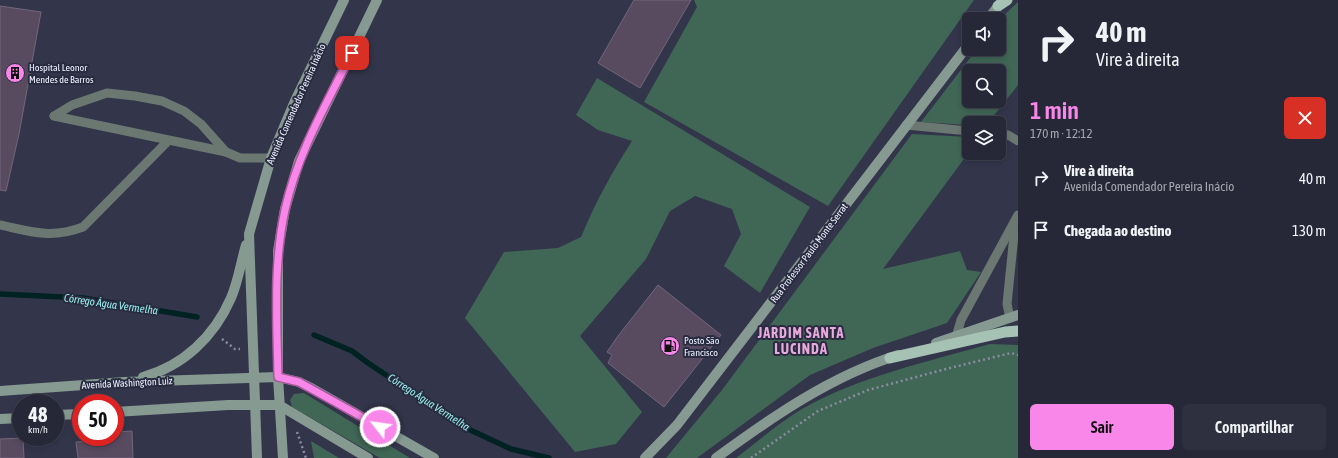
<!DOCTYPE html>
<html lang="pt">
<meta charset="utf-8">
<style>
body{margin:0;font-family:"Asap Condensed",sans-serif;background:#2e3040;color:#f1f3f6;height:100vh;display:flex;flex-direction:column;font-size:15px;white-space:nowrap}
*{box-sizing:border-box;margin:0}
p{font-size:13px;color:#a4a6ae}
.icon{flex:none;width:22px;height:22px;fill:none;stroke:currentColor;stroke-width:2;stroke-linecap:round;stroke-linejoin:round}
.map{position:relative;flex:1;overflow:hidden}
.side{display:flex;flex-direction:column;background:#262838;width:320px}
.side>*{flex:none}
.top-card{background:#262838;color:#f1f3f6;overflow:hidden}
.buttons{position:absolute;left:962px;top:12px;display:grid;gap:8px}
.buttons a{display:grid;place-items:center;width:44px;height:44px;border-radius:6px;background:#262838;box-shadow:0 2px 6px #0003,0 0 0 1px #424453;font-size:20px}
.speed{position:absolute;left:12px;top:394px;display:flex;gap:8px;font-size:20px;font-weight:700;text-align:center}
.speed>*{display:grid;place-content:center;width:52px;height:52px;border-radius:50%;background:#262838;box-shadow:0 2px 6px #0003,0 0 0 1px #424453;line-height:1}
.speed small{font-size:10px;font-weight:400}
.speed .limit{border:6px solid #d22;background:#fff;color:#111}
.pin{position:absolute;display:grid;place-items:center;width:34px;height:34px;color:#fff;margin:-17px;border-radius:8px;box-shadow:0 2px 6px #0006}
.me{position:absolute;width:44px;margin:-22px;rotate:300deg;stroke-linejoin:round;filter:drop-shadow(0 0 3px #0008)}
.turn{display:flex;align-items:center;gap:14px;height:84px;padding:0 12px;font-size:18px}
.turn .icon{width:52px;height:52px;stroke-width:2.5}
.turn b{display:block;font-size:28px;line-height:34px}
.round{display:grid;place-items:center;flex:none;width:42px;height:42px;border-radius:6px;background:#2e3040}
.overview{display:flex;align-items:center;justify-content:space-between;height:68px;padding:0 12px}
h1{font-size:24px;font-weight:600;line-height:30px;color:#f987e9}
.button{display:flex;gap:8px;margin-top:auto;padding:8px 12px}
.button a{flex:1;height:46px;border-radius:6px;background:#f987e9;color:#111;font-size:16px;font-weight:600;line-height:46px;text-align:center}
.button a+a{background:#2e3040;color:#f1f3f6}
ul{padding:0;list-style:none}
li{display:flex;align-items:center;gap:12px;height:52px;padding:0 12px}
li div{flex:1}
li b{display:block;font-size:15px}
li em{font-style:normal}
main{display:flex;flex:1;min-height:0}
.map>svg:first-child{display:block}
.green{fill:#406655;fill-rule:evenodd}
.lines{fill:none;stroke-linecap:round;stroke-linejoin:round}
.stream{stroke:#002223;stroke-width:5.5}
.building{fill:#584b60;stroke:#73667c}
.path{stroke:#898c9e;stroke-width:2.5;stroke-dasharray:2 3;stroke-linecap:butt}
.service{stroke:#6b7771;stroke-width:9}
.secondary{stroke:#879a91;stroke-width:10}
.trunk{stroke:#a6c2b5;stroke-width:11}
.route-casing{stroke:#a25897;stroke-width:10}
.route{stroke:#f987e9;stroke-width:7}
.labels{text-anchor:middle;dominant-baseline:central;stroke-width:4;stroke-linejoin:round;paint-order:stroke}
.poi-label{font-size:10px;fill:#edf0fe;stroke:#292c40;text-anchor:start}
.street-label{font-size:10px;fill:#edf0fe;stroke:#292c40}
.water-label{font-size:11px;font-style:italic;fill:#97ebeb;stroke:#292c40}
.district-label{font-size:14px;font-weight:bold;letter-spacing:1px;fill:#e8a9dd;stroke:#292c40}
</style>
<main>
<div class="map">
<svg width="1018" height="458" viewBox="0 0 1018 458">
<rect width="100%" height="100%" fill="#33364b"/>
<!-- green -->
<g class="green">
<path d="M694,0h280l-146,206 -184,-104 53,-95z"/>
<path d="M1018,2v83l-30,38h-19v2l-48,-3 56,-73h22v-29zM969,71h30v30h-30z"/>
<path d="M597,78l213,129 -50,86 -36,-27 17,-32 -9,-25 -37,-13 -25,15 -24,48 -66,77 62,76 -26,32 -41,8 -110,-134 39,-66 54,-4 23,-11c14,-34 31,-65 51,-96l-34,-11 -22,-15z"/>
<path d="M912,134l57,3v15l-86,117 77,-18 7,19 14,2 -34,51 -74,25 -63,27 -113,83h-31l56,-68z"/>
<path d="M990,344l28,1v113h-282c21,-16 44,-36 66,-49 58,-33 125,-47 188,-65z"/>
<path d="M304,393l106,65h-30l-88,-51 -2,-7 4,-6z"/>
<path d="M311,441l28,17h-25z"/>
</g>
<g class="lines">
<!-- stream -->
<g class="stream">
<path d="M0,294l83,4 114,19"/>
<path d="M314,335l38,16 16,12 96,64 47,22 38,9"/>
</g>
</g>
<!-- building -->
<g class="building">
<path d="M634,0h57l-51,88 -42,-25z"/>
<path d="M0,6l41,6 -22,122 -13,57 -6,-1z"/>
<path d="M658,285l63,50 -57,72 -56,-44 4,-8 -5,-3 11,-16z"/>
<path d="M132,431l1,27h-55l-2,-16 30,-2v-3h9v-5z"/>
<path d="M23,438l1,20h-24v-19z"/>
</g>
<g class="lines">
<!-- path -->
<g class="path">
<path d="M222,339l13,10h5"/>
<path d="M297,432l9,26"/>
<path d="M751,458l67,-47 50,-21 74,-20 69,-17 7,2"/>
</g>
<!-- service -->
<g class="service">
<path d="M54,116l18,-11 35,-12 28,3 27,5 22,10 17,13 25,28 14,6h31"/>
<path d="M54,116l172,36"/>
<path d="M906,125l63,6"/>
<path d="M999,134l9,1 10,6"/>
<path d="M0,225c33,7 51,14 83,2l85,-86"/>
<path d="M1010,318l-3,-14 8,-79"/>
<path d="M956,337l5,-17 57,-105"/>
</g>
<!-- secondary -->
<g class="secondary">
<path d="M988,19l15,-19"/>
<path d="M936,343l82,-28"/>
<path d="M143,377c40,-11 71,-40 88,-79 7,-16 10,-36 15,-53"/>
<path d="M0,391l125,-9 153,-5 21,5 14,7 121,69"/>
<path d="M115,412l113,-7h51l89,53"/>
<path d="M55,415l26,-1"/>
<path d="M0,419l21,-1"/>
<path d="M257,458l-8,-224 22,-76 24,-57 49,-101"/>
<path d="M283,458l-5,-81v-126l7,-42 14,-48 78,-161"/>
<path d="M645,458l32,-33 292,-381"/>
<path d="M716,458c56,-41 115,-82 182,-103"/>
</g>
<!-- trunk -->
<g class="trunk">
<path d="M998,6l9,-6"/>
<path d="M890,358l115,-26 13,-1"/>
</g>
</g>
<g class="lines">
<!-- route casing -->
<g class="route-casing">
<path id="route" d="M352,53c-25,50 -55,101 -67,157 -12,54 -8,112 -7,167l21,5 81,45"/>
</g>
<!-- route -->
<use href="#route" class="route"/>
</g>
<!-- icons -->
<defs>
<g id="building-disc" transform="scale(1)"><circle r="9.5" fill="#f987e9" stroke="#292c40"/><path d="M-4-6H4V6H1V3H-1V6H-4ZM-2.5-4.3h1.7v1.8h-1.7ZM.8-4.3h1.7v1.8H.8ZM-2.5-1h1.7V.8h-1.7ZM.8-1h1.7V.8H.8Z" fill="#111"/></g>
<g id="fuel-disc" transform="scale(1)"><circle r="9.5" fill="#f987e9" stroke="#292c40"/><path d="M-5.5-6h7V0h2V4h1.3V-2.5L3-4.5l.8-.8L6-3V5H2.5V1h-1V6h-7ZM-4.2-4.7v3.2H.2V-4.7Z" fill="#111"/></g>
</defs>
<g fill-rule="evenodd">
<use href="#building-disc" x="15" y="73"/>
<use href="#fuel-disc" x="670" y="346"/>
</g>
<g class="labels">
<!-- poi labels -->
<g class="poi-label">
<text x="29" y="67">Hospital Leonor<tspan x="29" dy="12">Mendes de Barros</tspan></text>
<text x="684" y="340">Posto São<tspan x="684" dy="12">Francisco</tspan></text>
</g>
<!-- street labels -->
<g class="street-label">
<text transform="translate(296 104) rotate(-66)">Avenida Comendador Pereira Inácio</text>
<text transform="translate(809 253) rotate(-53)">Rua Professor Paulo Monte Serrat</text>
<text transform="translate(127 383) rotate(-3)">Avenida Washington Luiz</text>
</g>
<!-- water labels -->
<g class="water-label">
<text transform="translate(111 304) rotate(8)">Córrego Água Vermelha</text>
<text transform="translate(429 402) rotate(33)">Córrego Àgua Vermelha</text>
</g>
<!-- district labels -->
<g class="district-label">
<text x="801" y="333">JARDIM SANTA<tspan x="801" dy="16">LUCINDA</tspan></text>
</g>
</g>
</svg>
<div class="buttons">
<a><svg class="icon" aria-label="sound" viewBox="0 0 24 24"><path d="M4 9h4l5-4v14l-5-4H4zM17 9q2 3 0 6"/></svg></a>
<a><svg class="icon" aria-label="search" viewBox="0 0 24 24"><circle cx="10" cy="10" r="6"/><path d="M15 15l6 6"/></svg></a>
<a><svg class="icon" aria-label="layers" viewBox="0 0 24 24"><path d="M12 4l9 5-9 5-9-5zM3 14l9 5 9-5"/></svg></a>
</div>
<div class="speed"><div>48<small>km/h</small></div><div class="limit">50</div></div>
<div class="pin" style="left:352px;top:53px;background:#d93025"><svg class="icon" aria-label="arrive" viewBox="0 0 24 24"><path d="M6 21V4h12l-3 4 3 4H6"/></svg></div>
<svg class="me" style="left:380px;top:427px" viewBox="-20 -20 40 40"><circle r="17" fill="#f987e9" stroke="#fff" stroke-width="3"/><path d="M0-11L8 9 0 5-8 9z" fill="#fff"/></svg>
</div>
<section class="side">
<div class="top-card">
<div class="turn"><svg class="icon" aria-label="right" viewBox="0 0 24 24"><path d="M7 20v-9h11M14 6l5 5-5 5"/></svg><div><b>40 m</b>Vire à direita</div></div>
</div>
<div class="overview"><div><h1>1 min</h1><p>170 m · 12:12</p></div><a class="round" style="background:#d93025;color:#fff"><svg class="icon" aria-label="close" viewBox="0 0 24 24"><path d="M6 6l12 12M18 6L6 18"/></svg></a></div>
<ul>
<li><svg class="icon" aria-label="right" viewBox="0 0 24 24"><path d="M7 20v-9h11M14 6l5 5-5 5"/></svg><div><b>Vire à direita</b><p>Avenida Comendador Pereira Inácio</p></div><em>40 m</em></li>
<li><svg class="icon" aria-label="arrive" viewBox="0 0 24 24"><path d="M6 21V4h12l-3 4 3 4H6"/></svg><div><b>Chegada ao destino</b></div><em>130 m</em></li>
</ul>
<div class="button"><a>Sair</a><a>Compartilhar</a></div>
</section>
</main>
